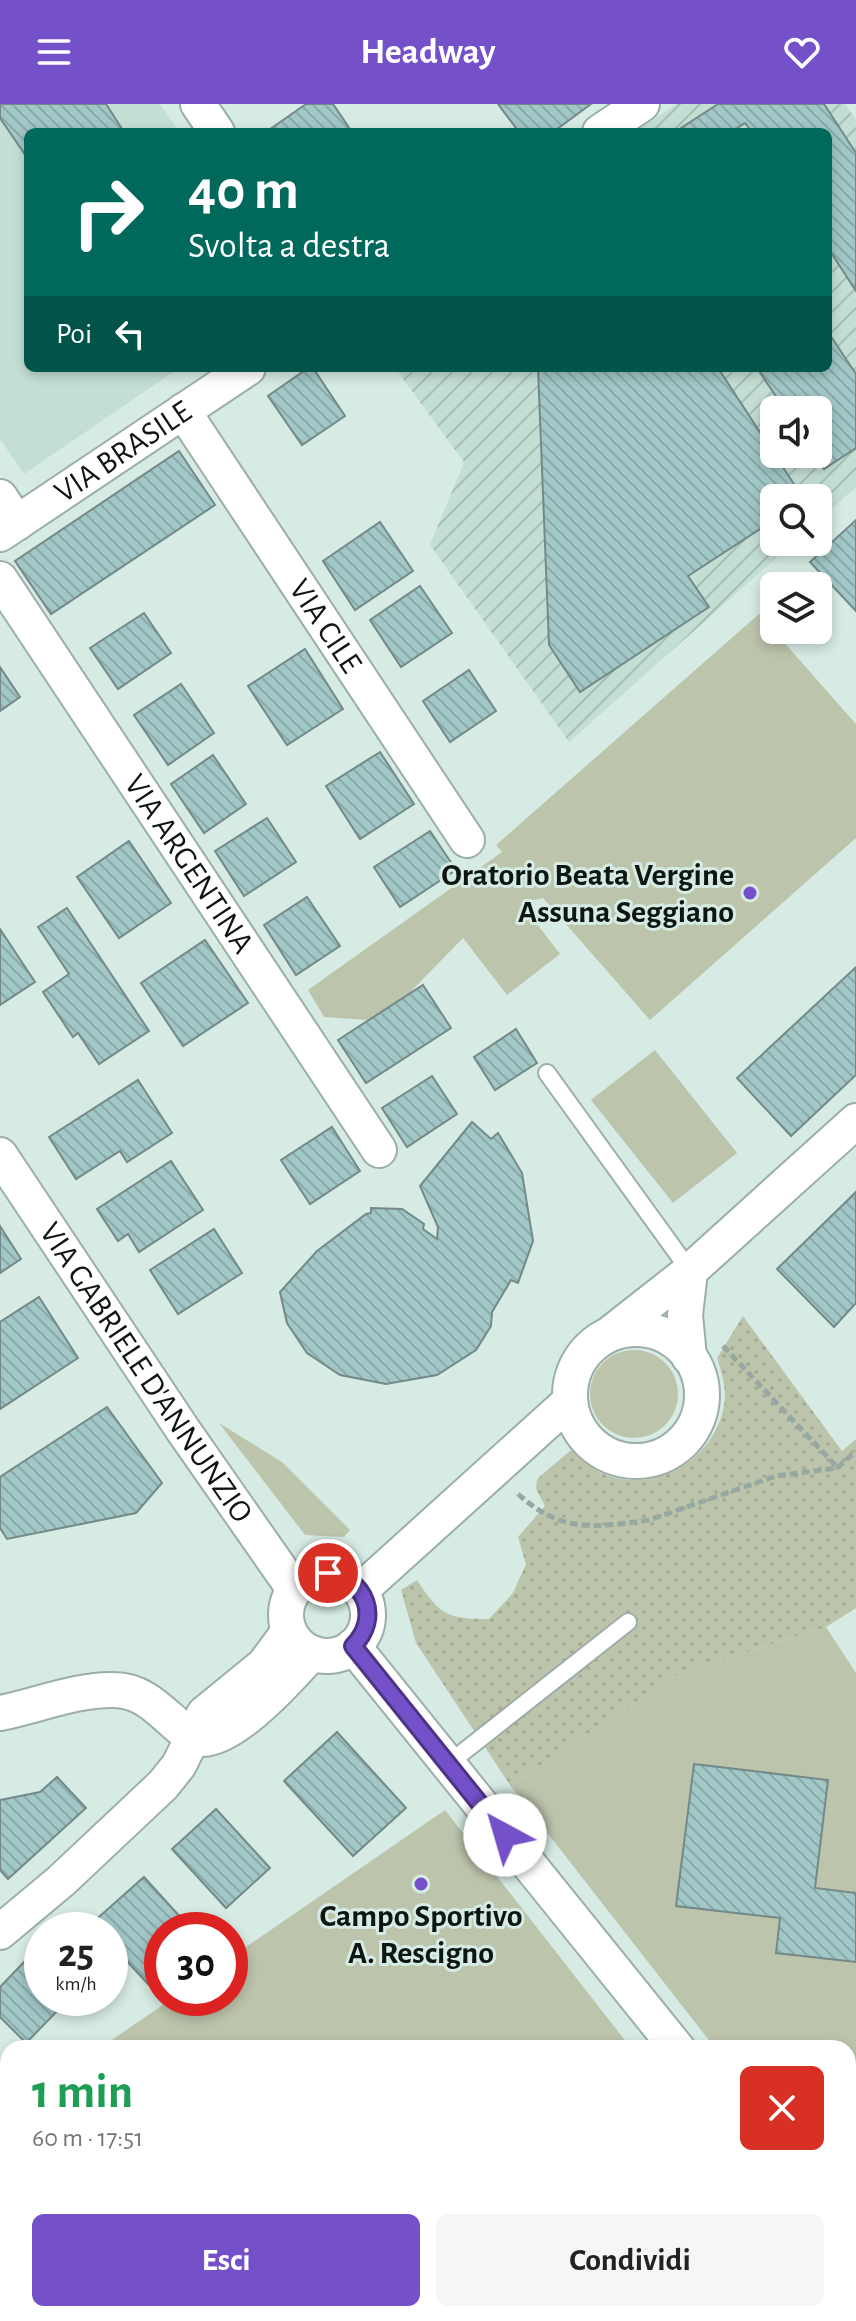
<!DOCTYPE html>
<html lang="it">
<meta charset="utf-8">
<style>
body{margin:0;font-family:"Alegreya Sans",sans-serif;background:#f6f6f6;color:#222;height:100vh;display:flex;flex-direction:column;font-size:30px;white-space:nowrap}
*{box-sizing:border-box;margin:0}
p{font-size:26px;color:#767676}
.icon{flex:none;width:44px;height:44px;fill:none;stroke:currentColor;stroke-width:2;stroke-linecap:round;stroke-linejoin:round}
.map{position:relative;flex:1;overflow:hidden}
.sheet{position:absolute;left:0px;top:1936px;width:856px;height:282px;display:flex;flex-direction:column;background:#fff;border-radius:24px 24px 0 0;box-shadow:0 4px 12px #0003}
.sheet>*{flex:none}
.top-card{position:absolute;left:24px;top:24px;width:808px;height:244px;border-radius:12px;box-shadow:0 4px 12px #0003;background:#00695c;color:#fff;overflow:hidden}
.tools{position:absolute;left:760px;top:292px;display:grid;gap:16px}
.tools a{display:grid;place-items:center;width:72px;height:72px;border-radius:12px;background:#fff;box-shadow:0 4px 12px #0003;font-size:40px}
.speed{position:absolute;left:24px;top:1808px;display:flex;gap:16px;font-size:40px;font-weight:700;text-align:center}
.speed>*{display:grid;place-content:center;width:104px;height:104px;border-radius:50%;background:#fff;box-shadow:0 4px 12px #0003;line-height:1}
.speed small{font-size:20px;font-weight:400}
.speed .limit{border:12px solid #d22;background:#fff;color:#111}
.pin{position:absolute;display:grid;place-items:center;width:68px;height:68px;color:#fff;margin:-34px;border:4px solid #fff;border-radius:50%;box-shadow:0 2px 8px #0007}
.me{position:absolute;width:88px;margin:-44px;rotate:321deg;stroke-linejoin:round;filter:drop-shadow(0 0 6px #0008)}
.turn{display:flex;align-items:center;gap:28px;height:168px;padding:0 32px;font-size:36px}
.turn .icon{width:104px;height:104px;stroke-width:2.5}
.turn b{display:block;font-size:56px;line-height:68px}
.then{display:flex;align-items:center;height:76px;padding:0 32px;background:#0003;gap:16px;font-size:30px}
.round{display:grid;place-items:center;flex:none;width:84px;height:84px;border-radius:12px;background:#f6f6f6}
.head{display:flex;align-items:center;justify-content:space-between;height:136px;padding:0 32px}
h1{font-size:48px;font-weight:700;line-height:60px;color:#1e9e55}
.action{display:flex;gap:16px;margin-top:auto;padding:16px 32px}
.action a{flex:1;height:92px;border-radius:12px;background:#7450c9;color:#fff;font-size:32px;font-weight:700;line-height:92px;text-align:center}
.action a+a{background:#f6f6f6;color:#222}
header{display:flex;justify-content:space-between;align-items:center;height:104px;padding:0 32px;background:#7450c9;color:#fff;font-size:36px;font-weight:700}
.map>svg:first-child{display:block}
.built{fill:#c3dfd4}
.industrial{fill:url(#industrial-furrows);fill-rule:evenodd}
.grass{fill:#bdc4ac}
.park{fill:url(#park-dots)}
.building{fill:url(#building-back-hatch);stroke:#748988;stroke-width:2}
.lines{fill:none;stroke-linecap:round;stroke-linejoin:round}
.lane-casing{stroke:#9baea7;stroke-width:20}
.street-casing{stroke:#9baea7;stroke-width:38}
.secondary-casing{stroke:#9baea7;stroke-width:48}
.path{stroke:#97a7a1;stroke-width:5;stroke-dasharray:8 4;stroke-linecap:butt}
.lane{stroke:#fff;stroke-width:16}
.street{stroke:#fff;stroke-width:34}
.secondary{stroke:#fff;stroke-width:44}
.route-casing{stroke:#4b3483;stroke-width:20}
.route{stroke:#7450c9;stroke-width:14}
.poi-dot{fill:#7450c9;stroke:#d6ebe3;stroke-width:3}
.labels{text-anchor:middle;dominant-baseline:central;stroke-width:6;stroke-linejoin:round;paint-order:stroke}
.street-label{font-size:32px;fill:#0e1512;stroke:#d6ebe3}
.poi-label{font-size:32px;font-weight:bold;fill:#0e1512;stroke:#d6ebe3;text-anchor:end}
</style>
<header><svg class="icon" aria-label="menu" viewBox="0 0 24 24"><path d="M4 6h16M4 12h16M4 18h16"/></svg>Headway<svg class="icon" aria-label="heart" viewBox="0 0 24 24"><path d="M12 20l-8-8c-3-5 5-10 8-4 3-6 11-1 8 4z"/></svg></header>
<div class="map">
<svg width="856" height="2217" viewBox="0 0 856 2217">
<defs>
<pattern id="industrial-furrows" width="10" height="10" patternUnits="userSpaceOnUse" patternTransform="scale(2)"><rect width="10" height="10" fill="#c3dfd4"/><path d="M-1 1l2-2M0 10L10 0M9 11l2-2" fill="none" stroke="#a6beb5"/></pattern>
<pattern id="park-dots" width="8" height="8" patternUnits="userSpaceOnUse" patternTransform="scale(2)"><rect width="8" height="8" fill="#bdc4ac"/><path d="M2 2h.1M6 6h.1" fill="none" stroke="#a1a893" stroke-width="1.8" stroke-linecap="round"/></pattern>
<pattern id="building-back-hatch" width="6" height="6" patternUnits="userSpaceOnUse" patternTransform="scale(2)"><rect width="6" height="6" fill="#a1c7c6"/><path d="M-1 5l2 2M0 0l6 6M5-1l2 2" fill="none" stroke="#89aaa9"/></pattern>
</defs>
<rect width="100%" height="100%" fill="#d6ebe3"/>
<!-- built -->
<g class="built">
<path d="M106,0h54l19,28h-55z"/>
<path d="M0,14l28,41v209h151l-155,106 -24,-35z"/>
</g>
<!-- industrial -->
<path class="industrial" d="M676,0h169l11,16v367l-38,34v-23h-44v44h20l-225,200 -139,-197 34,-83 -69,-94h433v-236h-193zM774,306h44v44h-44z"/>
<!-- grass -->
<g class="grass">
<path d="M759,510l97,110v114l-206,182 -107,-122 -22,5 39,51 -53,41 -44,-57 -81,83 -58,-4 -16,-27 194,-138 -6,-7z"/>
<path d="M655,946l82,103 -64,50 -82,-103z"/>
<circle cx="634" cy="1290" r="44"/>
<path d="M219,1319l63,39 68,68 -6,7 -39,-2z"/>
<path d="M826,1523l30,46v220l-41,-5 13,-108 -134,-16 -18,142 104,12 -4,35 80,9v173l-7,5 -1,-92h-133l-205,-263 169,-112z"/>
<path d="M445,1706l186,238h-531l73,-50h57v-40z"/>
<path d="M8,2007v185l-8,-12v-167z"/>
<path d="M20,2210h618l-10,7h-603z"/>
</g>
<!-- park -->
<path class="park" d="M743,1212l99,135 14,-12v169l-30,19 -147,46 -169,112 -94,-142 -15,-53 16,-10c23,35 30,39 72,39l24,-26 13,-29 -8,-27 27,-31 -9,-17 1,-10 34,-29c13,10 25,23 41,27 50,14 103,-21 112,-71 3,-17 -2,-32 -7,-48z"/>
<!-- building -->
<g class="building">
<path d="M0,0h106l18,28h-96v27l-28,-41z"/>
<path d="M306,0h27l19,28h-86z"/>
<path d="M498,0h93l-38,28h-34z"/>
<path d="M718,0h106l32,49v138l-28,-43v-116h-76l-7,-9 -14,9h-56z"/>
<path d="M828,228l28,42v74l-32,21 -10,-15h4v-44h-33l-28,-42h71z"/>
<path d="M308,264h5l32,48 -43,29 -34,-49z"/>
<path d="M538,264h180l85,130h-29v22l-86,56 21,31 -129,85 -31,-47z"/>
<path d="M179,347l36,54 -164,109 -36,-53z"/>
<path d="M856,416v91l-46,-49z"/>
<path d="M380,418l33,49 -58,39 -32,-49z"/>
<path d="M420,482l32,47 -51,34 -31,-47z"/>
<path d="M144,509l27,40 -53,36 -28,-41z"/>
<path d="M305,545l38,60 -56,36 -39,-59z"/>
<path d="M0,563l20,30 -20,14z"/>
<path d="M469,566l27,41 -46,31 -27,-41z"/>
<path d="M181,580l33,49 -46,32 -34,-50z"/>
<path d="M380,648l34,52 -54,35 -34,-53z"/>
<path d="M213,651l33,49 -42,29 -33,-49z"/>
<path d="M267,714l29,44 -52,34 -29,-45z"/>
<path d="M430,727l26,39 -56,37 -26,-40z"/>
<path d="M129,737l42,62 -52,35 -42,-61z"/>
<path d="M307,793l33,49 -44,29 -32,-50z"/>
<path d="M67,804l82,123 -50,33 -21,-31 -5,4 -30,-45 26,-18 -31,-47z"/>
<path d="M0,825l35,53 -35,23z"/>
<path d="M205,836l43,63 -65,43 -42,-63z"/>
<path d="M856,863v108l-65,61 -54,-58z"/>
<path d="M423,881l28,43 -85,55 -28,-43z"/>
<path d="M516,925l21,34 -42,27 -21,-33z"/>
<path d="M432,972l25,38 -50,33 -25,-39z"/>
<path d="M138,976l34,53 -45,29 -7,-11 -44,28 -27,-42z"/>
<path d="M472,1018l19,17 7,-6 24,40 11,68 -15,42 -7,-3 -19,32 -1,14 -15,24 -39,25 -51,9 -46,-9 -33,-22 -20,-30 -7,-31 37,-41 49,-37 5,-1v-5l31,1 22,15 -1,5 14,10 1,-12 -18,-41z"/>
<path d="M332,1023l28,44 -50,33 -29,-44z"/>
<path d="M171,1057l32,49 -64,42 -11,-18 -10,7 -21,-32z"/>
<path d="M856,1088v111l-22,24 -57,-58z"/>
<path d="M0,1122l21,33 -21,14z"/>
<path d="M214,1125l28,44 -64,41 -28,-44z"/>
<path d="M39,1193l39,61 -78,51v-87z"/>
<path d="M107,1303l55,76 -26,30 -129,26 -7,-11v-51z"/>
<path d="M337,1628l69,76 -53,48 -69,-75z"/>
<path d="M694,1660l134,16 -13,108 41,5v69l-80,-9 4,-35 -104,-12z"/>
<path d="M57,1673l29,31 -78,71 -8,-9v-70l40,-8z"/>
<path d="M216,1705l54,59 -44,40 -54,-59z"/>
<path d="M144,1773l48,53h-30v43l-13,12 -39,-42v-13h-12l-6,-7z"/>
<path d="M26,1856l16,16v22l25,3 -41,42 -26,-26v-30z"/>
</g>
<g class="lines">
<!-- lane casing -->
<g class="lane-casing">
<g id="lane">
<path d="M547,969l143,198"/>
<path d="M448,1660l180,-142"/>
</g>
</g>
<!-- street casing -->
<g class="street-casing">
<g id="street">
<path d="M198,0l19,28"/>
<path d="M600,28l42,-28"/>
<path id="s1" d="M183,307l284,429"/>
<path d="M0,393l17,26"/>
<path id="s2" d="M0,430l248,-166"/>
<path id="s3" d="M0,475l379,571"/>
<path id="s4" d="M0,1051l183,275 111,159"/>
<circle cx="636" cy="1291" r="66"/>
<path d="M611,1229l79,-62 166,-150"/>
<path d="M689,1253l-4,-42 5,-44"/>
<circle cx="327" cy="1511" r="41"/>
<path d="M361,1486l209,-189"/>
<path d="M353,1542l324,402"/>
<path d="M0,1609c36,-7 77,-24 114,-23 34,0 52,29 77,46 31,20 102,-62 121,-83"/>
<path d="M0,1828l61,-51 102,-96 16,-20 25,-51 60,-49 25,-34"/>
<path d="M848,2158l8,10"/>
</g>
</g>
<!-- secondary casing -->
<g class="secondary-casing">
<g id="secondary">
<path d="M848,2118l8,-5"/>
<path d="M705,2217l10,-7"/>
</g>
</g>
<!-- path -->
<g class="path">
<path d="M723,1242l114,121"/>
<path d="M518,1390c43,39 76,34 131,26l127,-44 61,-8 19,-17"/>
<path d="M848,2044l8,-5"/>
<path d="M648,2217l10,-7"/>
</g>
<!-- lane -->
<use href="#lane" class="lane"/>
<!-- street -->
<use href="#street" class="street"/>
<!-- secondary -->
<use href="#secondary" class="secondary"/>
</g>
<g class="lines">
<!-- route casing -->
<g class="route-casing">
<path id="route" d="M328,1469c38,6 53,45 25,73l152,189"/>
</g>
<!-- route -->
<use href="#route" class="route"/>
</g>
<!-- markers -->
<g class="poi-dot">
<circle cx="750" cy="789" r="8"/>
<circle cx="421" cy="1780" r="8"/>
</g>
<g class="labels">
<!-- street labels -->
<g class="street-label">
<text stroke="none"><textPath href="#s2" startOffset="148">VIA BRASILE</textPath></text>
<text stroke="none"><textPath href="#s1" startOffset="258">VIA CILE</textPath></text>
<text stroke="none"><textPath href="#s3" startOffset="342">VIA ARGENTINA</textPath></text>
<text stroke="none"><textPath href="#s4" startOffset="262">VIA GABRIELE D'ANNUNZIO</textPath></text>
</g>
<!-- poi labels -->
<g class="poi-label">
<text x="734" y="771">Oratorio Beata Vergine<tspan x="734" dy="37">Assuna Seggiano</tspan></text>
<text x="421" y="1812" text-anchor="middle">Campo Sportivo<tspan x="421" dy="37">A. Rescigno</tspan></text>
</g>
</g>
</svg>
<div class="tools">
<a><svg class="icon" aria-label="sound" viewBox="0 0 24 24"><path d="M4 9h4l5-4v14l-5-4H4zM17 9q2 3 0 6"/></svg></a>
<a><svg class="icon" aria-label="search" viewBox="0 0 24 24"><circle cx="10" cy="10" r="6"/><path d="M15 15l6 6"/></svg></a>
<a><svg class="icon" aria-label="layers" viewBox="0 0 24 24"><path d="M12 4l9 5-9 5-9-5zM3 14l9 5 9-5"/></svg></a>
</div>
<div class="speed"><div>25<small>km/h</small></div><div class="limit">30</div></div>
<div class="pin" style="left:328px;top:1469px;background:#d93025"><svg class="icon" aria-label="arrive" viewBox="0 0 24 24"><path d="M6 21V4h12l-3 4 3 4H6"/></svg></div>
<svg class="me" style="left:505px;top:1731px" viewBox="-20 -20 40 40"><circle r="19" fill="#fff"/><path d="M0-13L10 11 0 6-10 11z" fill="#7450c9"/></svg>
<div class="top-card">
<div class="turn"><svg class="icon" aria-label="right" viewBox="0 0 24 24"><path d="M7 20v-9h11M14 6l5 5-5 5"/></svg><div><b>40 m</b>Svolta a destra</div></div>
<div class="then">Poi<svg class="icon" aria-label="left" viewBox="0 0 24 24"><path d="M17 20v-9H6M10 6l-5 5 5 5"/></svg></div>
</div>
<section class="sheet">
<div class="head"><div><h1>1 min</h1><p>60 m · 17:51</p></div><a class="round" style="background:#d93025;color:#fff"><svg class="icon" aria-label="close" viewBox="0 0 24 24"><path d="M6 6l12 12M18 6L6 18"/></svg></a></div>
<div class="action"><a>Esci</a><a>Condividi</a></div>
</section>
</div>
